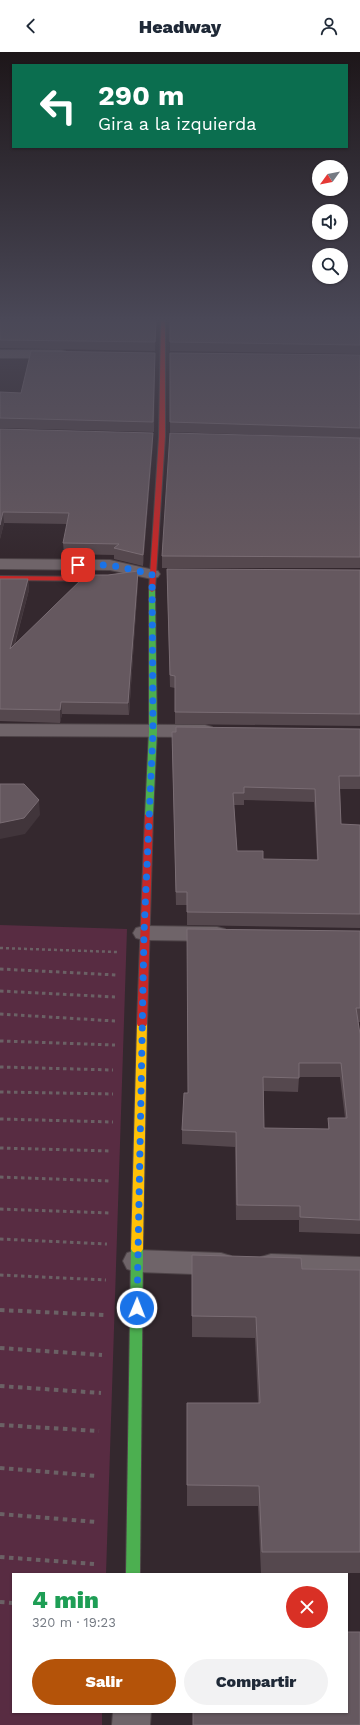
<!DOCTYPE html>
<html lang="es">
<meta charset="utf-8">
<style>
body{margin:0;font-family:"Work Sans",sans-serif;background:#f2f2f3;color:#1f2937;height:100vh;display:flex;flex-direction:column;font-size:15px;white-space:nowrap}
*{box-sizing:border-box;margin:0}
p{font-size:13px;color:#747a83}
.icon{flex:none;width:22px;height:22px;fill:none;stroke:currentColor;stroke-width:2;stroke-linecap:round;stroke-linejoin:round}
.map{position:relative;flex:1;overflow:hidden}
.drawer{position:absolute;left:12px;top:1521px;width:336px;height:140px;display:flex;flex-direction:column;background:#fff;border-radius:0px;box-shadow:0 1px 3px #0004}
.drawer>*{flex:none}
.hud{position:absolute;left:12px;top:12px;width:336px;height:84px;border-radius:0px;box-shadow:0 1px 3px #0004;background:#0b6e4f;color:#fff;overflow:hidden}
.needle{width:26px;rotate:237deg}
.controls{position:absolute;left:312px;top:108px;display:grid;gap:8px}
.controls a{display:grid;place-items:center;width:36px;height:36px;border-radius:50%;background:#fff;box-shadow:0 1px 3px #0004;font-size:20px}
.pin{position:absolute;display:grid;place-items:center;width:34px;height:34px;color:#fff;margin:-17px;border-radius:8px;box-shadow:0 2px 6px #0006}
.me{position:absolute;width:44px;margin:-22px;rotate:1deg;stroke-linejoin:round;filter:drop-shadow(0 0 3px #0008)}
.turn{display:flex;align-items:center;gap:14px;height:84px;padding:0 20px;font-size:18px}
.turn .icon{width:52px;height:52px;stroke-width:2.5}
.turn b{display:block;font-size:28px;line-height:34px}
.round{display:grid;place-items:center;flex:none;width:42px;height:42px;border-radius:21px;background:#f2f2f3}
.headline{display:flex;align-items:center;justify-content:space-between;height:68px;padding:0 20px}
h1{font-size:24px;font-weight:800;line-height:30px;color:#1e9e55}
.primary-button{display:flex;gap:8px;margin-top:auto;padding:8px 20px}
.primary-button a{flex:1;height:46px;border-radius:24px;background:#b45309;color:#fff;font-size:16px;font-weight:800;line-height:46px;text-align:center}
.primary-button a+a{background:#f2f2f3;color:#1f2937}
header{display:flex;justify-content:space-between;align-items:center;height:52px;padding:0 20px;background:#fff;font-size:18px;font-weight:800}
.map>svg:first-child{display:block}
.green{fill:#582c42}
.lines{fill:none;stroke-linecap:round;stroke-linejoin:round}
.street-casing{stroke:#4d4347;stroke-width:2}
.fast-casing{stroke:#4d4347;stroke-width:2}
.slow-casing{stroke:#4d4347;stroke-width:2}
.jam-casing{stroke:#4d4347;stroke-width:2}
.path-far2{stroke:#6b6165;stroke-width:2.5;stroke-dasharray:3 3;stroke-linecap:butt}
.path-far1{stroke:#6b6165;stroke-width:3;stroke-dasharray:3.5 3.5;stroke-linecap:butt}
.path{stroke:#6b6165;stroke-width:4;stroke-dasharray:4.5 4.5;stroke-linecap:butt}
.street{fill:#6f6469;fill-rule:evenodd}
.fast{fill:#4caf50;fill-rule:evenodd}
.slow{fill:#ffc107;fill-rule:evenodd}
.jam{fill:#c62828;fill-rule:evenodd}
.wall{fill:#55484e;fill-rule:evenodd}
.shaded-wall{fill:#41353b}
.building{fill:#65585f;stroke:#7a6d74;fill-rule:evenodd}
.route{stroke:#1a73e8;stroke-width:7;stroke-dasharray:0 12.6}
</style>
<header><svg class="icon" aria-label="back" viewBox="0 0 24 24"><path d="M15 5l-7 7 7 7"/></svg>Headway<svg class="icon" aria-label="person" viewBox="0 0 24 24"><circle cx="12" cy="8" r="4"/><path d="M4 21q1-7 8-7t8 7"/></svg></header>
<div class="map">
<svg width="360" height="1673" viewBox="0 0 360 1673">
<rect width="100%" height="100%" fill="#34282e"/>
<!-- green -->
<path class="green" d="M0,873l127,4 -21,645h-93v138h89v13h-102z"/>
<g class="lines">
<!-- street casing -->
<g class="street-casing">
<g id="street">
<path d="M0,298h61l4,1 2,3 -2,3 -4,1h-61z"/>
<path d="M0,507l110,1 48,11 2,3 -2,3 -6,2 -42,-9 -110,-1z"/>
<path d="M0,672l205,1 7,2 3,4 -3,4 -7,2 -205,-1z"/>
<path d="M144,874l73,1 8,2 3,5 -3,5 -8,2 -73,-1 -8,-2 -3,-5 3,-5z"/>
<path d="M137,1198l84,3 10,3 4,8 -4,8 -10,3 -84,-3 -10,-3 -4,-8 4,-8z"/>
<path d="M271,1202l89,3v22l-89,-3 -10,-3 -4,-8 4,-8z"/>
<path d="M113,1660h38l-1,13h-38z"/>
</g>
</g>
<!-- fast casing -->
<g class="fast-casing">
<g id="fast">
<path d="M152,536l3,2 2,141 -4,84 -4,3 -4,-3 4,-84v-141z"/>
<path d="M137,1193l4,1 2,3 -3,325h-14l5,-325 2,-3z"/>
</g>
</g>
<!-- slow casing -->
<g class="slow-casing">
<path id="slow" d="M142,969l4,1 1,2 -4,225 -2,3 -4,1 -4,-1 -2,-3 6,-225 1,-2z"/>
</g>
<!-- jam casing -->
<g class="jam-casing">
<g id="jam">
<path d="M161,269h4v116l-10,153 -3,2 -3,-2 10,-153z"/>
<path d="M0,524l111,1 3,2 -3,2 -111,-1z"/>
<path d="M149,760l4,3 -6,209 -1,2h-8l-1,-2 8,-209z"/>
</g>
</g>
<!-- path-far2 -->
<path class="path-far2" d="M0,896l117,4"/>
<!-- path-far1 -->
<g class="path-far1">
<path d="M0,917l117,6"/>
<path d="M0,939l115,6"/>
<path d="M0,962l115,7"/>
<path d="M0,989l115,4"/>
<path d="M0,1015l113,3"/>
<path d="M0,1040l113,2"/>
<path d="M0,1067l113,3"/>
<path d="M0,1096l111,3"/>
<path d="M0,1125l110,4"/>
<path d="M0,1157l109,4"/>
<path d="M0,1187l107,5"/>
<path d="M0,1223l106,5"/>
</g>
<!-- path -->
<g class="path">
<path d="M0,1258l104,5"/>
<path d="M0,1296l102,7"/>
<path d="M0,1334l101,7"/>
<path d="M0,1373l99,6"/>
<path d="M0,1416l97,8"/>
<path d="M0,1462l96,8"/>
<path d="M0,1505l94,7"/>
<path d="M0,1550l13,1"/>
</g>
<!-- street -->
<use href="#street" class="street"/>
<!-- fast -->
<use href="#fast" class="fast"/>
<!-- slow -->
<use href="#slow" class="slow"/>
<!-- jam -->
<use href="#jam" class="jam"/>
</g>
<!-- wall -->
<g class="wall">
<path d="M0,269h156l-1,30 -155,-3z"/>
<path d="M170,269h190v33l-190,-3z"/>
<path d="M155,301l-1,79 -154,-4v-36l21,1z"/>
<path d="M170,301l190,2v83l-190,-6z"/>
<path d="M0,377l153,14 -10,123 -29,-7v-4l-50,-1 -1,-11 4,-19 -63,-1 -4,16z"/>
<path d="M360,386v130h-198v-12z"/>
<path d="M360,518v156l-185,-2v-36l-5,-1 -3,-106z"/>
<path d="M138,519v11l-9,133 -67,-1 -2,9 -60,-2v-142h28l1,11 -14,54 93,-69z"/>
<path d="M360,677v60h-20l1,35 19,1v103l-173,-3v-20h-11l-4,-161zM244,748l70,2 3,58 -54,-1 -26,-8 -3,-46h10z"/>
<path d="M360,879v91h-2l2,12v200l-61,-2v-12h-63l-1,-73 -53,-3v-14l6,-37zM299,1025h41l5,41h-17v11l-64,-1v-37l34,1z"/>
<path d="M192,1203l110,14 58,1v303h-99l-3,-67h-71v-103h71l-3,-65 -63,-1z"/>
</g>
<!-- shaded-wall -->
<g class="shaded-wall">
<path d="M153,381v10l-10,123v-11z"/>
<path d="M3,460l1,11 -4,16v-14z"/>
<path d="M138,519v11l-9,133 -1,-12z"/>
<path d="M28,527l1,11 -19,70v-11z"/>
<path d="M61,650l1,12 -2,9v-13z"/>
<path d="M39,748l1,15 -15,19 -25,5v-16z"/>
</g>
<!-- building -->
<g class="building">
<path d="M0,269h156l-1,21 -155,-2z"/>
<path d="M170,269h190v24l-190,-3z"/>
<path d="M31,299l124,2 -2,69 -153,-4v-26l21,1z"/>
<path d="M170,301l190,2v73l-190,-6z"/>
<path d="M0,377l153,4 -10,122 -29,-7 5,-4 -56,-1 6,-30 -66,-1 -3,13z"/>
<path d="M170,381l190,5v119l-198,-1z"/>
<path d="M167,517l193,1v144l-185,-2v-36l-5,-1z"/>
<path d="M138,519l-10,132 -67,-1 -1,8 -60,-1v-130h28l-18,70 76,-74h22z"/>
<path d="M176,675l184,2v47h-21l2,48 19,1v89l-173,-2v-20h-11l-4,-160h4zM244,735l71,2 3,71 -55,-1v-8h-26l-4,-58h11z"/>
<path d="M0,732h24l15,16 -15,18 -24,5z"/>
<path d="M187,877l173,2v77h-4l4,26v186l-60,-3v-11l-63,-1 -1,-73 -54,-2 2,-37h4zM299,1011h42l6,55h-19l1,11 -65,-1 -1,-51 36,1z"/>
<path d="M192,1203l109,3 1,11 58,1v282h-98l-3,-66 -72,-1v-82h73l-4,-86 -64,-1z"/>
<path d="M347,1580h13v93h-167v-13h154z"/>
</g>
<!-- sky -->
<linearGradient id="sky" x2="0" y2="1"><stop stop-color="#1d1619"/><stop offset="0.53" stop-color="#4a4857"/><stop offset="1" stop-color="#4a4857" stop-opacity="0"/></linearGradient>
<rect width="360" height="504" fill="url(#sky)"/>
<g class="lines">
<!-- route -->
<path class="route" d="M78,513h32l42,9 1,157 -9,202 -7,375"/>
</g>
</svg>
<div class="controls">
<a><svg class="needle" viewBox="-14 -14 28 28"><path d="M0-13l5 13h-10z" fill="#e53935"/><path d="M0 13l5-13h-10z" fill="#747a83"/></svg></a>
<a><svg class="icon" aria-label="sound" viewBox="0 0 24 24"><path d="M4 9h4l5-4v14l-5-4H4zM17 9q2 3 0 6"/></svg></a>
<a><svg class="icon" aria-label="search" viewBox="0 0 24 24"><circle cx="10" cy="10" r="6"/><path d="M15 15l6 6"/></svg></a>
</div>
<div class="pin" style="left:78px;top:513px;background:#d93025"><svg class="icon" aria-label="arrive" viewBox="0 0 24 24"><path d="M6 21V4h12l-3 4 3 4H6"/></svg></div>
<svg class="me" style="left:137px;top:1256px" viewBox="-20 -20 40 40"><circle r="17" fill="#1a73e8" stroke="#fff" stroke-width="3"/><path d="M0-11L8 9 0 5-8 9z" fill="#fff"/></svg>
<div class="hud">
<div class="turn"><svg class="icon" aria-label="left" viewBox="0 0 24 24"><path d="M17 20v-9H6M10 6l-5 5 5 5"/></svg><div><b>290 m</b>Gira a la izquierda</div></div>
</div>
<section class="drawer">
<div class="headline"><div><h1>4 min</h1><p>320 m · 19:23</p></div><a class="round" style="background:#d93025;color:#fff"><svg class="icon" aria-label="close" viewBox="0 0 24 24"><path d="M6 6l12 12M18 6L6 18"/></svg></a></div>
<div class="primary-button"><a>Salir</a><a>Compartir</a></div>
</section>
</div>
